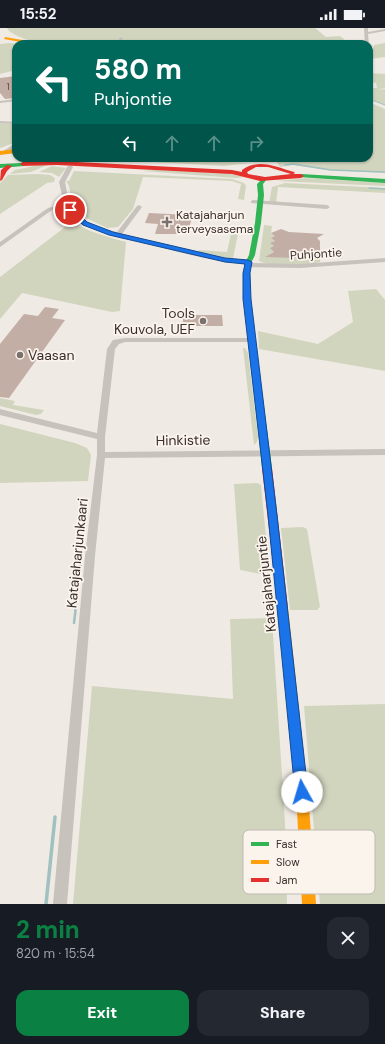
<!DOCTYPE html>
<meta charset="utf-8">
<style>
body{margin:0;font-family:"DM Sans",sans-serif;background:#242831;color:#f1f3f6;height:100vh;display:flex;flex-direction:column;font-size:15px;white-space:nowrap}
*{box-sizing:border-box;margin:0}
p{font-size:13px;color:#9ea1a6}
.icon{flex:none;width:22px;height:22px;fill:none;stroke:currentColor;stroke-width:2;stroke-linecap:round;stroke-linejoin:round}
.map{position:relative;height:876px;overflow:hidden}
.side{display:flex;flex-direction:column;background:#171b24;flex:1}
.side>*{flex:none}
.hud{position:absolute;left:12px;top:12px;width:361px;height:122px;border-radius:12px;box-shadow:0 1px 3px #0004;background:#00695c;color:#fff;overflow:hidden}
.pin{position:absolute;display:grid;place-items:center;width:34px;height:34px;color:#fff;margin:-17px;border:2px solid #fff;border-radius:50%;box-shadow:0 1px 4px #0007}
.me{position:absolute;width:44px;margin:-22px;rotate:354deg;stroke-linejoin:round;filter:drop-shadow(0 0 3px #0008)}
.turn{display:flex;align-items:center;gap:14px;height:84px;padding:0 16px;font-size:18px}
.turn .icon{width:52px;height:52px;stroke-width:2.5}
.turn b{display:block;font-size:28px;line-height:34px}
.lanes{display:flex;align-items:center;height:38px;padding:0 16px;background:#0003;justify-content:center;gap:20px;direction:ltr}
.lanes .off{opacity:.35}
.round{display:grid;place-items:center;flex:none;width:42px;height:42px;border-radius:12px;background:#242831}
.head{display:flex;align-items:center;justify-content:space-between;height:68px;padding:0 16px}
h1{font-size:24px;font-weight:800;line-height:30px;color:#0b8043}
.primary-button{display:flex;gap:8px;margin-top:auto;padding:8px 16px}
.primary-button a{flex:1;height:46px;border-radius:12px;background:#0b8043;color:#fff;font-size:16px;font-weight:800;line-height:46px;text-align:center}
.primary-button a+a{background:#242831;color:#f1f3f6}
.status{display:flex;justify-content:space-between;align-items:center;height:28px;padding:0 20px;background:#171b24;direction:ltr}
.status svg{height:11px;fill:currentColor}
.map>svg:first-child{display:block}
.green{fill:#d1d5be}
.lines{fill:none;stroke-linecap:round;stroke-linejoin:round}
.stream-far3{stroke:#a0c1c0;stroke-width:1}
.stream-far2{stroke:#a0c1c0;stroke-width:1.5}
.stream-far1{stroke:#a0c1c0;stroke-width:2.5}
.stream{stroke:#a0c1c0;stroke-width:3.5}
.building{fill:#c3aea6}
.street{fill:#c8c2bd;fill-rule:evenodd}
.fast{fill:#30b455;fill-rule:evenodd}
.slow{fill:#ff9f0a;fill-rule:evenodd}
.jam{fill:#e5322d;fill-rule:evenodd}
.route{fill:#1a73e8;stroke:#114b97}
.poi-dot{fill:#7a706c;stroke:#fbf4ed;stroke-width:1.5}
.labels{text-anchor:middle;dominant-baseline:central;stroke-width:3.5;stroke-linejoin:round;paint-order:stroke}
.far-number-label{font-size:10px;fill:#5c4f4a}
.far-poi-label{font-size:12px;fill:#3a2f2b;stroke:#fbf4ed;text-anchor:start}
.far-street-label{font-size:12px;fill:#3a2f2b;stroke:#fbf4ed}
.poi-label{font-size:14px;fill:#3a2f2b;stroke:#fbf4ed;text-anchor:end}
.street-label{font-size:14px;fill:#3a2f2b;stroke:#fbf4ed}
.key{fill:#fbf4ed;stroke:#c1b9b3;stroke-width:1}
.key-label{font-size:11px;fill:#3a2f2b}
</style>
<div class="status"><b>15:52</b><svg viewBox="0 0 49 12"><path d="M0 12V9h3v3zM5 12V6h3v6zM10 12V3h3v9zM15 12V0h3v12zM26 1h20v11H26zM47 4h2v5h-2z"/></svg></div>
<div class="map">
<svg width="385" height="876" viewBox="0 0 385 876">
<rect width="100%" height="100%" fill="#f0eae4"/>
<!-- green -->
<g class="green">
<path d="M7,0h308l11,9 14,-1 5,4 20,1 1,3h-321c-10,-2 -33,-7 -38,-16z"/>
<path d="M10,15l8,1h-2v26l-16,4v-30z"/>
<path d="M385,15v14l-15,2 4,-14z"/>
<path d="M369,45l16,1v14l-8,2 8,-1v16l-16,-6v-11h8l-1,-5 -7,-1z"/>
<path d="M369,74l16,7v64l-58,-3 -34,-5 -13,2 -6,-9h95z"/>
<path d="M0,95l16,1v15l-5,5 -11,4z"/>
<path d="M155,131l95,4 -26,3 -70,-4z"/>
<path d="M39,137h8l-16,7 -21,2 5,-4z"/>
<path d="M52,138l14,2 -7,9 -7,-4 -13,-1z"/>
<path d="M155,142l72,3 17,4 -8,1 -94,-7z"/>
<path d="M74,143l158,8 12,4 2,3 -2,14 -6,-1 3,-15 -9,-3 -89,-4 -10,32 -15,18 -11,1 -25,-12 -9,-12 -4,-18 -3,-5h3z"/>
<path d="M38,146l12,1 5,3 -1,4 -7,1 -47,31v-31l8,-8z"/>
<path d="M306,150l79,5v3l-108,-5z"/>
<path d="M285,155l100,5v5l-107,-6 -2,16h-7l3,-16z"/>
<path d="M58,182h2c17,20 42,25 66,32l-6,69 -8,1 -90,-19 -22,26v-42l65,-50z"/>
<path d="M264,197l8,1 -1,7 4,3 -4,2 4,3 -4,2 3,3 -3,2 3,4 -4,2 4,3 43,2 3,-3v6c-17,4 -44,6 -61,-1z"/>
<path d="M232,201h7l-6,29h-7l-27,-6v-2l28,2z"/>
<path d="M376,261l9,11v71l-126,-22 -1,-18 60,13 35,-22 -5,-31z"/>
<path d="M243,320h2l3,5 10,83 -1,6 -3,3z"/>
<path d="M0,370l15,3 -2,4 31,5 -3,4 -5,1 -36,-9z"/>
<path d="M0,396l75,19 12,5 4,7 -3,26 -88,2z"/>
<path d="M257,455l4,2 8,84 -8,5 -21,-4 -6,-86z"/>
<path d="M303,499l4,2 13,78 -3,3h-27l-9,-82z"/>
<path d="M272,590l13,205 2,81h-214l19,-218 141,13 -3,-80z"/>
<path d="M385,676v200h-65l-16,-198z"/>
</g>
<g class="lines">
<!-- stream-far3 -->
<path class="stream-far3" d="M369,71l16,6"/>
<!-- stream-far2 -->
<g class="stream-far2">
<path d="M285,137l8,-1 38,6 54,2"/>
<path d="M369,160l16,1"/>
</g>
<!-- stream-far1 -->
<path class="stream-far1" d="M74,595l7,-60"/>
<!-- stream -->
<path class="stream" d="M46,876l9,-87"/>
</g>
<!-- building -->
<g class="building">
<path d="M16,48v22l-11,1 -5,-6v-15z"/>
<path d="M149,185l40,2v3h3l-5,16h-32l3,-10 -13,-1z"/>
<path d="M281,201l8,3 35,2 -7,4 3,3v15l-3,3 -52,-2 9,-5 -4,-4 4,-2 -4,-3 5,-2 -4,-3 4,-2 -4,-3z"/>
<path d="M45,279l14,2 -7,9 13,2 -56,78 -9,-1v-53l24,-30 14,2z"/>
<path d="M183,287h39l1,11h-40z"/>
</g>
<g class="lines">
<!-- street -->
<g class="street">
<path d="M364,0h4v4l17,-3v2l-17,3 1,10h-4z"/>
<path d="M120,9l3,1 -2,6h-4z"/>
<path d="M16,71v2l-16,2v-2z"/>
<path d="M0,93l16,1v2l-16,-1z"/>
<path d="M16,115v4l-11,7 -5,-1z"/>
<path d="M72,130h6v1l-3,2z"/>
<path d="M70,137l3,2 -8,15c2,8 2,18 6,25 8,15 30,21 46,25l20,-26 2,-1 3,2 -20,27 103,24 23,2 2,1 1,2 49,1 85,-6v4l-85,6 -53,-1 -2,-1v-2c-40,-4 -79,-15 -117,-25 -14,-4 -32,-7 -45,-15 -8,-4 -13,-10 -18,-17l-13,3 -52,37v-5l48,-34 16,-4 -5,-22 8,-15z"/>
<path d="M253,172l74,5 3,2 -3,2 -76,-6v-2z"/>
<path d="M125,310h127l4,2 -4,2h-127l-6,2 -4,5 -10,88v15l280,-3v6l-280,3 -10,98 -28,348h-14l32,-348 12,-101v-16l-97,-24v-6l97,24 10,-84 6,-9z"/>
</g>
<!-- fast -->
<g class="fast">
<path d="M28,130h6l-10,8 -24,2v-4l21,-1z"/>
<path d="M301,146l84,5v4l-86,-6 -1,-1z"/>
<path d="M264,149l3,2 -4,5 1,11 -3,28 -6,32 -5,10v34l22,169 -5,3 -5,-3 -18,-169v-34l5,-10 6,-32 3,-28 -1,-11z"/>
</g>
<!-- slow -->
<g class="slow">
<path d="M5,9l34,6 2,1h-9l-28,-5z"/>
<path d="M16,121v4l-16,2v-4z"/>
<path d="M283,576l4,1 1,3 20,184 8,112h-14l-6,-112 -18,-184 1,-3z"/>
</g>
<!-- jam -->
<g class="jam">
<path d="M57,133l175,9 10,2v-2c17,-12 34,-3 52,2l1,1 -2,1h8l3,2 -3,2 -41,3 -28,-7 -175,-9 -34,1 -3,-2 3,-2zM256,139h12l23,7 -26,3 -17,-3 -1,-2z"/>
<path d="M7,137l5,1 -5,5 -5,9 -2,1 1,-11z"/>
<path d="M267,437l5,3 16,140 -1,3 -4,1 -4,-1 -1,-3 -16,-140z"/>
</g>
</g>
<!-- route -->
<path class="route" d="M68,180h4l15,14 26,10 112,26 23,2 4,2 -2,11 1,26 26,216 31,277 -2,4 -4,2 -5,-2 -2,-4 -27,-277 -25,-216v-26l2,-9 -20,-2 -116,-27 -26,-10 -15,-14z"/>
<!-- markers -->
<g class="poi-dot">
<path d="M165 188h4v4h4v4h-4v4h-4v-4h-4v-4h4z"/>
<circle cx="203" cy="293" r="4"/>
<circle cx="20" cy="327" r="4"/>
</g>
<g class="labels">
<!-- far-number labels -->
<g class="far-number-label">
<text x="8" y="58">1</text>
</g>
<!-- far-poi labels -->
<g class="far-poi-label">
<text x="176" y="187">Katajaharjun<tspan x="176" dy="14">terveysasema</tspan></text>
</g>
<!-- far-street labels -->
<g class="far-street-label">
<text transform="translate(316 226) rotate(-4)">Puhjontie</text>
</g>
<!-- poi labels -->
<g class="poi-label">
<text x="195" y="285">Tools<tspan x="195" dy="16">Kouvola, UEF</tspan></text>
<text x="28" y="327" text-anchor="start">Vaasan</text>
</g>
<!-- street labels -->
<g class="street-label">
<text transform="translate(183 412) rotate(-1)">Hinkistie</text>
<text transform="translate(77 525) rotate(-84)">Katajaharjunkaari</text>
<text transform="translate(266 556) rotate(-96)">Katajaharjuntie</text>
</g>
</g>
<!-- legend -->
<rect x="243" y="802" width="132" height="64" rx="6" class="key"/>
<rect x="251" y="814" width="18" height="4" fill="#30b455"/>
<rect x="251" y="832" width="18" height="4" fill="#ff9f0a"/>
<rect x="251" y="850" width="18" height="4" fill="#e5322d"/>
<g class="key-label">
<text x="276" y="820">Fast</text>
<text x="276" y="838">Slow</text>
<text x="276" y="856">Jam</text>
</g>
</svg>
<div class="pin" style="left:70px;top:182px;background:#d93025"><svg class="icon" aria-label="arrive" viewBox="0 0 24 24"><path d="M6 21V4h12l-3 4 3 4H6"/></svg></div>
<svg class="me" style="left:302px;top:764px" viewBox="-20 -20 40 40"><circle r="19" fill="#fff"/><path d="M0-13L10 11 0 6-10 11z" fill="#1a73e8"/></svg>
<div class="hud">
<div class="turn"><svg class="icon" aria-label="left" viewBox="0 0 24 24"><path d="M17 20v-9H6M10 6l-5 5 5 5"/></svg><div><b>580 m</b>Puhjontie</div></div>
<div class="lanes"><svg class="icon" aria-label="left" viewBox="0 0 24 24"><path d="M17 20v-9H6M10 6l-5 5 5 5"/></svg><svg class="icon off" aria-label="ahead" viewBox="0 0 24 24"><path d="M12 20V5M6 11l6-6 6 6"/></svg><svg class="icon off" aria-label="ahead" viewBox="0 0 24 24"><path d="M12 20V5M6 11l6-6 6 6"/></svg><svg class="icon off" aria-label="right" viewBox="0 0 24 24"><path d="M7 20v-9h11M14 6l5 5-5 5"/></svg></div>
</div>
</div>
<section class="side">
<div class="head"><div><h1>2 min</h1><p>820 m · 15:54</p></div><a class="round"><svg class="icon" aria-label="close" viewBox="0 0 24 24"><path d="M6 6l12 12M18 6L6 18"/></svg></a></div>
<div class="primary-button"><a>Exit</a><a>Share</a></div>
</section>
